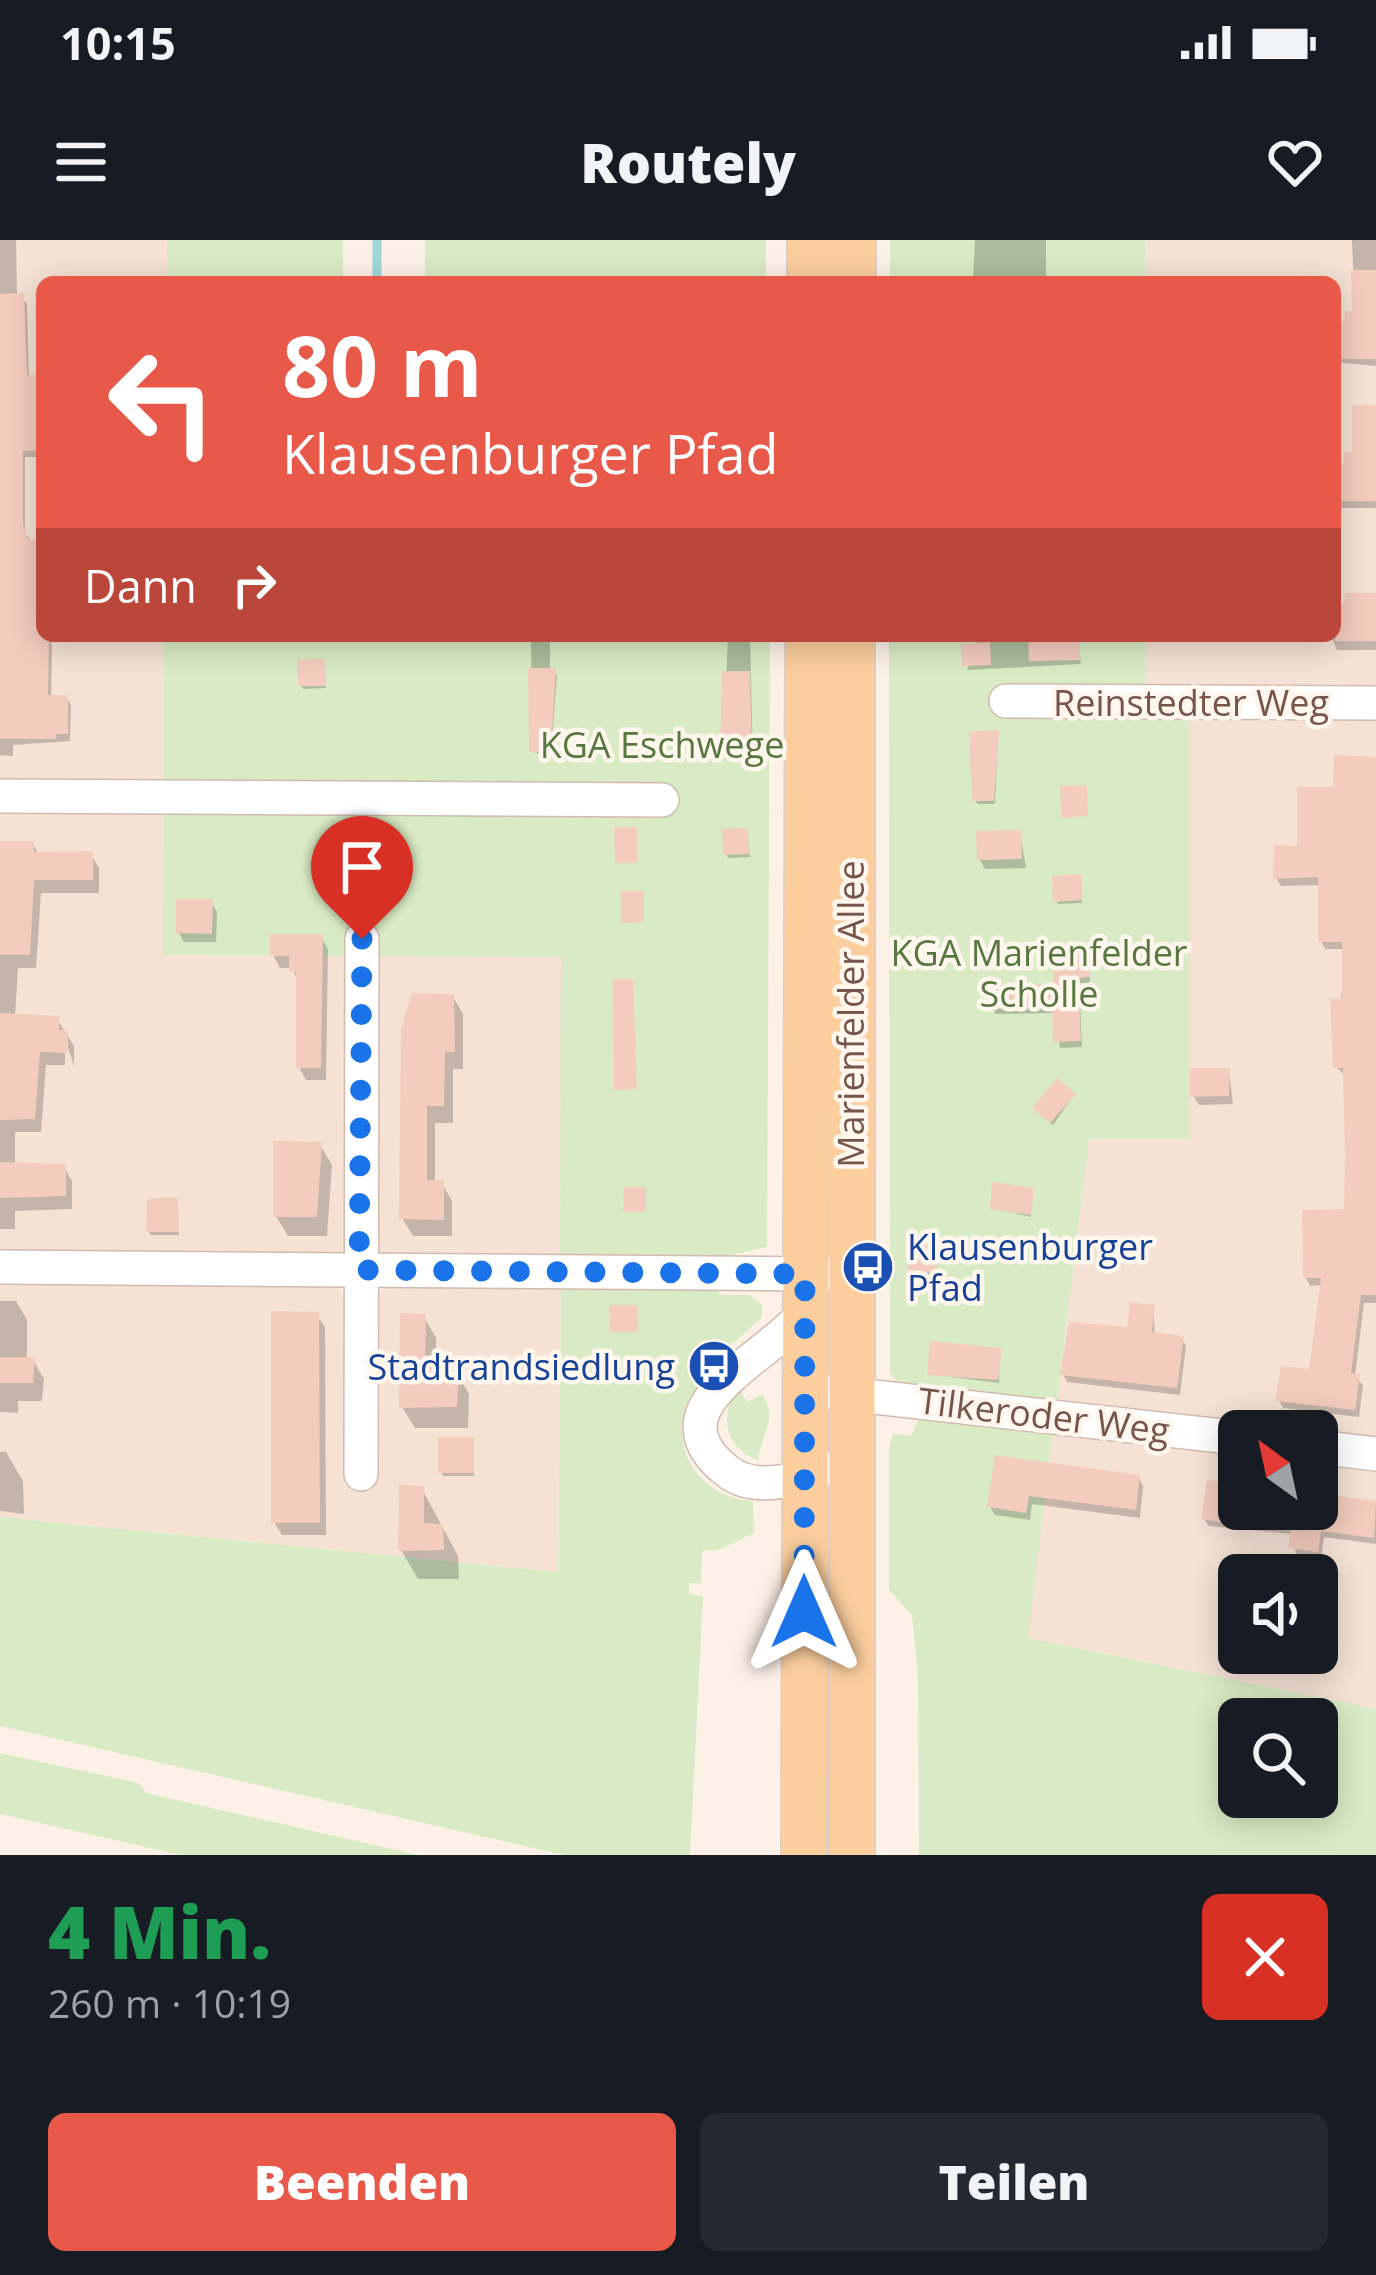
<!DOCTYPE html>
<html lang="de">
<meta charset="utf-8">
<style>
body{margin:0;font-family:"Open Sans",sans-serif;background:#242831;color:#f1f3f6;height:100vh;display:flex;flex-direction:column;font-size:45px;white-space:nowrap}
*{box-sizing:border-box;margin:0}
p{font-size:39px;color:#9ea1a6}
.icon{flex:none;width:66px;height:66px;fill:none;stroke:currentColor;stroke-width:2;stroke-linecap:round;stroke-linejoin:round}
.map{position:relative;height:1615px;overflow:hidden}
.details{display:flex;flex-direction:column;background:#171b24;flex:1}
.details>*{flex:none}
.guide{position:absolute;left:36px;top:36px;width:1305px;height:366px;border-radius:18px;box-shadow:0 6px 30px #0003;background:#e95949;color:#fff;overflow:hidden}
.needle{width:78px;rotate:327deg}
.buttons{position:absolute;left:1218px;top:1170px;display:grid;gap:24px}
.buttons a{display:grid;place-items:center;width:120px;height:120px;border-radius:18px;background:#171b24;box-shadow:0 6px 30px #0003;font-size:60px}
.pin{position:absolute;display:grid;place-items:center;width:102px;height:102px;color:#fff;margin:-123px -51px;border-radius:50% 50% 50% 0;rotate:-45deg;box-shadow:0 0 12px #0007}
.pin .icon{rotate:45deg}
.me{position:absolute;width:132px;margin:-66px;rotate:0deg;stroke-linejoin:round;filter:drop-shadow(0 0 9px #0008)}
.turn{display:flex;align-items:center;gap:42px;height:252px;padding:0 48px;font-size:54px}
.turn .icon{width:156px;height:156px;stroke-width:2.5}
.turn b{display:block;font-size:84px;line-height:102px}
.then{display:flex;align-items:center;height:114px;padding:0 48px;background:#0003;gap:24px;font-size:45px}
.round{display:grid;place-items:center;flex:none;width:126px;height:126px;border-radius:18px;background:#242831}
.summary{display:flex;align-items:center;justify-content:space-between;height:204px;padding:0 48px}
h1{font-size:72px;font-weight:800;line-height:90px;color:#1e9e55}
.cta{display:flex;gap:24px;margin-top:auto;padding:24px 48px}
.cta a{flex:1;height:138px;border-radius:18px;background:#e95949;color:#fff;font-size:48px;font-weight:800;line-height:138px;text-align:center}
.cta a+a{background:#242831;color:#f1f3f6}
.status{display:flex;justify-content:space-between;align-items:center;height:84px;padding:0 60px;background:#171b24;direction:ltr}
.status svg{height:33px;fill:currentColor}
header{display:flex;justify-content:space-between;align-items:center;height:156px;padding:0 48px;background:#171b24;font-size:54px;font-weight:800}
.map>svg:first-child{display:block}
.residential{fill:#f5e2d5;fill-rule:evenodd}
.green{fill:#d9ebc4;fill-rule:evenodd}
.shadow{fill:#0003}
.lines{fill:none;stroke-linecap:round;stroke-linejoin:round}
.stream{stroke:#a0d8d9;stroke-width:9}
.building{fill:#f3ccbd}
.minor-casing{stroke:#d1baae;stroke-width:36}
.major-casing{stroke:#d9cfcc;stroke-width:48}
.minor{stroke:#fff;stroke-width:33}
.major{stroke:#fcce9e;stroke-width:45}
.route{stroke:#1a73e8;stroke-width:21;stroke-dasharray:0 37.8}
.labels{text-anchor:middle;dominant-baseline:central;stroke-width:9;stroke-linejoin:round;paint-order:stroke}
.street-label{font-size:36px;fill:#77554a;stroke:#fff6ed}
.park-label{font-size:36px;fill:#57783f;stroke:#fff6ed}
.transit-label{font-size:36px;fill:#164399;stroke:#fff6ed;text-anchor:start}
</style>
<div class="status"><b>10:15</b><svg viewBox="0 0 49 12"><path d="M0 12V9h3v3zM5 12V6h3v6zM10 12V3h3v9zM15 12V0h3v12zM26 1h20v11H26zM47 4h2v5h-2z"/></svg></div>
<header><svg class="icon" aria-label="menu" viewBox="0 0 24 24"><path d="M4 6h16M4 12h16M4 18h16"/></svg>Routely<svg class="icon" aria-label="heart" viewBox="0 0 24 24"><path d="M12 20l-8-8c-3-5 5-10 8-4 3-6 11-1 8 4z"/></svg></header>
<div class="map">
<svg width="1376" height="1615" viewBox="0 0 1376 1615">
<rect width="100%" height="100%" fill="#fdf1e7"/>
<!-- residential -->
<g class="residential">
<path d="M0,0h167v42h-125v354h122l-1,319 399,2 -2,300 -560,-3z"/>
<path d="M1145,0h231v449l-230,-1v-52h189v-354h-190z"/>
<path d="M1190,475l186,3v726l-59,-13h-46l-214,-27 32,-265 101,-1z"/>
<path d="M0,1041l334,2 17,20 -1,152 -6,1v30l25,6 8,-9 1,-27 -10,-153 21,-20 172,1 -3,288 -558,-55z"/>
<path d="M1053,1191l186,23v55h78v-45l59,8v237l-349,-71zM1239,1335h78v78h-78z"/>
</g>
<!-- green -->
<g class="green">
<rect x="167" y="0" width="176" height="42"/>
<rect x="425" y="0" width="341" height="42"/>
<rect x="890" y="0" width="255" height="42"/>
<path d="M164,396h606l-3,611 -48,11 -159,-1 1,-300 -398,-2z"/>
<path d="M889,396h257v52h-150l1,27h193v424h-101l-32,265 -155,-18 -12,-12z"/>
<path d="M561,1044l158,1v10h31l12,10v12l-27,25 -32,14 10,15c-57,43 -31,126 40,130l1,32 -36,17 -16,1 -1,32h-12v11l14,2 -13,259h-126l-564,-129v-209l558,55z"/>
<path d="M739,1149l8,13 15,-8c17,25 -1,40 -4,66 -32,-10 -41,-47 -19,-71z"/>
<path d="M918,1180l135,11 -25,207 348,71v146h-457l-1,-178 -6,-62 -23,-25v-142l4,-14 18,2zM1239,1479h78v78h-78z"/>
<path d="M0,1513l139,30 7,10 272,62h-237l-181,-41z"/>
</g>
<!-- shadow -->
<g class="shadow">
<path d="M0,0h16l1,56 10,7 2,75 12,7 1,57 -3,15h-14v77l14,15 3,87h8l2,10 -1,52h16l4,7 -1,36 -57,4v11l-13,-1z"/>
<path d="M975,0h71v42h-81v-5h8z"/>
<path d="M1352,0h24v126l-41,-4v-37l12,-1 8,-10z"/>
<path d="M1376,168v100h-35l-6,-11v-31h12z"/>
<path d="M1376,356v54h-39l-5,-12h-16l19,-2v-29z"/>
<path d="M531,396h19v35l7,4 -6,80 -19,-3z"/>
<path d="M728,396h22l3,122 -30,-3z"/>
<path d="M979,396l99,2 3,26 -114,6z"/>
<path d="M324,422l2,26 -23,1 -2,-4z"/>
<path d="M998,493l-3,71h-17l-3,-4z"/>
<path d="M1376,520v543h-12l-9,73 8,9 -4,32 -76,-9 -4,-8 33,-28 11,-87 -13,1 -4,-8 41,-66 -1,-136 -10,-9 9,-118h-20l-4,-8v-56l-40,1 -5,-8 60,-88z"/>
<path d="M747,592l3,25 -22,1 -2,-4z"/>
<path d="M1020,593l6,35 -41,1 -5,-9z"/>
<path d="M0,604h33l6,11h52l8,13v25h-58l-5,75h-18l-3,49 42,2 17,27v20l-9,-28v27h-19l-5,67h-26v34l49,1 8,14v28l-57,2v18h-15z"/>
<path d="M1081,641l1,22 -24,1 -2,-3z"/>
<path d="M211,662l6,10 -1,30h-32l-5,-9z"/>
<path d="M321,697l7,12 -2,131h-20l-7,-13v-83l-7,-16h-12l-7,-13z"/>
<path d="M1087,709l3,34h-11l3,64 -22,1 -5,-35 -59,1 -4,-6 65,-21z"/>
<path d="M453,757l10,17v55h-10v54h-18v61h7l10,17v35h-39l-11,-18 2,-189z"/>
<path d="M1229,831l4,33 -34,1 -6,-9z"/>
<path d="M1073,856l-20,29 -15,-13z"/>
<path d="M320,905l12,20 -5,71h-39l-12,-20z"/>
<path d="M1032,951l-1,26 -37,-9z"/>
<path d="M177,961l2,34h-28l-2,-3z"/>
<path d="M935,1008l2,28h-24l-2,-4z"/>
<path d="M0,1061h16l11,19v40h6l11,19 -2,22h-24v12l-18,-1z"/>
<path d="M1153,1068l2,28 27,3 4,7 -6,49 -113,-13 -4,-8 67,-43z"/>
<path d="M317,1075l8,12 1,208h-44l-8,-13z"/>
<path d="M424,1077l12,21v34l21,1 12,21 -1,34h-53l-13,-21z"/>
<path d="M1000,1111l-1,32 -69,-9z"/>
<path d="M472,1200l2,36h-31l-2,-4z"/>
<path d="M0,1212h6l17,29 1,33 -24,-3z"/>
<path d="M997,1218l141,19 5,9 -3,32 -108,-14 -2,16 -35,-5 -5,-8z"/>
<path d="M1239,1247v22h78v-11l59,8v38l-52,-7 -3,21 -25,-3 -3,-21 -84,-8 -5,-7z"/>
<path d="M422,1249l36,67 1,23h-41l-17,-29z"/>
</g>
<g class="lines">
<!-- stream -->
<path class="stream" d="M377,42v-42"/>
</g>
<!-- building -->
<g class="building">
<path d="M1351,30h25v89h-41v-37l9,-1 1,-10h7z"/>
<path d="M24,53l3,82h10l-1,76h-13v73l4,15h10l5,97 7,1 -1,58h20v39h-12v5h-56v-445z"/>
<path d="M1352,165h24v96h-41v-38h9v-11h8z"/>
<path d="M1345,353h31v48h-41v-37h9z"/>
<path d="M1028,396h51l1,24 -51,1z"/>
<path d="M990,402l1,23 -29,1 -1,-22z"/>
<path d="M325,419l1,27h-28l-1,-26z"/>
<path d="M528,428h28l-5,84h-22z"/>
<path d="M722,431h28l2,84 -32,1z"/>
<path d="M999,490l-5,71h-22l-3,-70z"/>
<path d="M1334,515l42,2v538h-15l-10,78 9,1 -5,36 -80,-9 6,-35 28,3 12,-91h-18l-1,-68 42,-1 1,-53 -2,-88h-10l-3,-70 12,1v-57h-24v-65l-45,2 1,-34 23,1v-59h36z"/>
<path d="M1087,545l1,31 -26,2 -2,-32z"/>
<path d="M614,587h23v36h-22z"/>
<path d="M748,588l1,26 -26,1 -1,-26z"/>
<path d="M1021,590l1,29 -45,1 -1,-29z"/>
<path d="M0,601h34v11l59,-1v29h-59l-4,75h-30z"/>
<path d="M1081,634l1,26 -29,2 -1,-26z"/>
<path d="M621,651h23v31l-23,1z"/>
<path d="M176,659h37l-1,35 -36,-1z"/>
<path d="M270,694h53l-2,134h-25v-96h-7v-16h-19z"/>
<path d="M1053,706h36v31l-11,1 3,63 -28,1 -1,-34 -63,1v-24l65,-1z"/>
<path d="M613,739h20l4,110 -23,1z"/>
<path d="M412,753l42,1 1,58h-10l-1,54h-17v74h17v40l-45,-1 2,-191z"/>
<path d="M0,773l59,3v14h9v23l-28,-1 -5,67 -35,1z"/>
<path d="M1190,828h40l-1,28 -39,1z"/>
<path d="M1057,838l19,16 -26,29 -18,-15z"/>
<path d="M273,901l49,1 -5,75h-44z"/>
<path d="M0,922l66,2v32l-66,2z"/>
<path d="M992,942l42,6 -3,27 -41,-6z"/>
<path d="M624,947h22v25h-23z"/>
<path d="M161,958h17l1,34h-33l1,-33z"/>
<path d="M909,1004l28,1 -1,28h-28z"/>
<path d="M1130,1062l25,3 -3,27 32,4 -7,52 -117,-13 9,-53 58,5z"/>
<path d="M609,1065h28l1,27h-28z"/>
<path d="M271,1071l48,1 1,211h-49z"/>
<path d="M400,1073l26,1 -1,55 34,1 -2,37 -58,1z"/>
<path d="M930,1101l72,7 -4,32 -71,-5z"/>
<path d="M0,1117h35l-2,26h-33z"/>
<rect x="438" y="1197" width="36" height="36"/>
<path d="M995,1215l145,20 -4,35 -107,-14 -3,17 -39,-6z"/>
<path d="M1207,1240l32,4v41l-38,-6z"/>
<path d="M399,1245l25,1v37l19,1 1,26 -46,1z"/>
<path d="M1317,1253l59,8 -2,37 -53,-7 -3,21 -30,-4 3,-21 -23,-3v-15h49z"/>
</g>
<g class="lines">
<!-- minor casing -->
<g class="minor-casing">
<g id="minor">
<path d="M1006,461l370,2"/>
<path d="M0,556l662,4"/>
<path d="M0,1027l826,7"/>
<path d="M805,1072c-35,46 -159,95 -78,159 27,22 70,9 98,-2"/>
<path d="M830,1152l409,46"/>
<path d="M1317,1207l59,7"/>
<path d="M361,1234l1,-535"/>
</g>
</g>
<!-- major casing -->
<g class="major-casing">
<g id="major">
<path d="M810,42v-42"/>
<path d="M853,42v-42"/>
<path d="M804,1615l4,-1219"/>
<path d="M852,1615v-1219"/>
</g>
</g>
<!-- minor -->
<use href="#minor" class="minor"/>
<!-- major -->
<use href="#major" class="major"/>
</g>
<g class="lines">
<!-- route -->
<path class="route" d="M362,699l-3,331 446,4 -1,338"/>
</g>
<!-- icons -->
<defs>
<g id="bus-disc" transform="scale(2.7)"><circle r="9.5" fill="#1a4fb4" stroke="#fff6ed"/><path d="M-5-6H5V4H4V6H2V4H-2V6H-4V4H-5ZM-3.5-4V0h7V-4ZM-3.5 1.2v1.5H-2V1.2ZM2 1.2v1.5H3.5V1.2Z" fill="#fff"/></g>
</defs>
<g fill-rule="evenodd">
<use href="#bus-disc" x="868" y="1027"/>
<use href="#bus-disc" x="714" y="1126"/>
</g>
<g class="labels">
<!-- street labels -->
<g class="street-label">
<text x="1191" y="462">Reinstedter Weg</text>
<text transform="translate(850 774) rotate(-90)">Marienfelder Allee</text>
<text transform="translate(1044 1175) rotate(7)">Tilkeroder Weg</text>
</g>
<!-- park labels -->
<g class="park-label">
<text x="662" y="504">KGA Eschwege</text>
<text x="1039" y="712">KGA Marienfelder<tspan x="1039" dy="41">Scholle</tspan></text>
</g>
<!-- transit labels -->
<g class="transit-label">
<text x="907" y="1006">Klausenburger<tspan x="907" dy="41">Pfad</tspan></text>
<text x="675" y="1126" text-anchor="end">Stadtrandsiedlung</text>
</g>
</g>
</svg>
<div class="buttons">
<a><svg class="needle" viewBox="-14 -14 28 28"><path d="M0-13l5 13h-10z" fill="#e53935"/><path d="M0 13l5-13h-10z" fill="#9ea1a6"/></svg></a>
<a><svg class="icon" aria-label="sound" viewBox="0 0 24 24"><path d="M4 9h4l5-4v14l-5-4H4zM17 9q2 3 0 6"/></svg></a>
<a><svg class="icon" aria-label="search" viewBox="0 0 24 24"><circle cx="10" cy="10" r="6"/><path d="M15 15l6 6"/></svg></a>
</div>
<div class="pin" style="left:362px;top:699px;background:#d93025"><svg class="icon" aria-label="arrive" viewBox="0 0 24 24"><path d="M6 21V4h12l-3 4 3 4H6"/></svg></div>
<svg class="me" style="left:804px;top:1372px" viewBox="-20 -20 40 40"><path d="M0-17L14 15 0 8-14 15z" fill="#1a73e8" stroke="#fff" stroke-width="4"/></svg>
<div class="guide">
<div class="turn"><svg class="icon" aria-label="left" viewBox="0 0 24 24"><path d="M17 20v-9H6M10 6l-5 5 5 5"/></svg><div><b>80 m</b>Klausenburger Pfad</div></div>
<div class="then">Dann<svg class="icon" aria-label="right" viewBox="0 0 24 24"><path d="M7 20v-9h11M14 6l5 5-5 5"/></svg></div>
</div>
</div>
<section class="details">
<div class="summary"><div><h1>4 Min.</h1><p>260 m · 10:19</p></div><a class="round" style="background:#d93025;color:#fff"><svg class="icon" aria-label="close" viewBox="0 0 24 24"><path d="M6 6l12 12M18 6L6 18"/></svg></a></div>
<div class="cta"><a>Beenden</a><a>Teilen</a></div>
</section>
